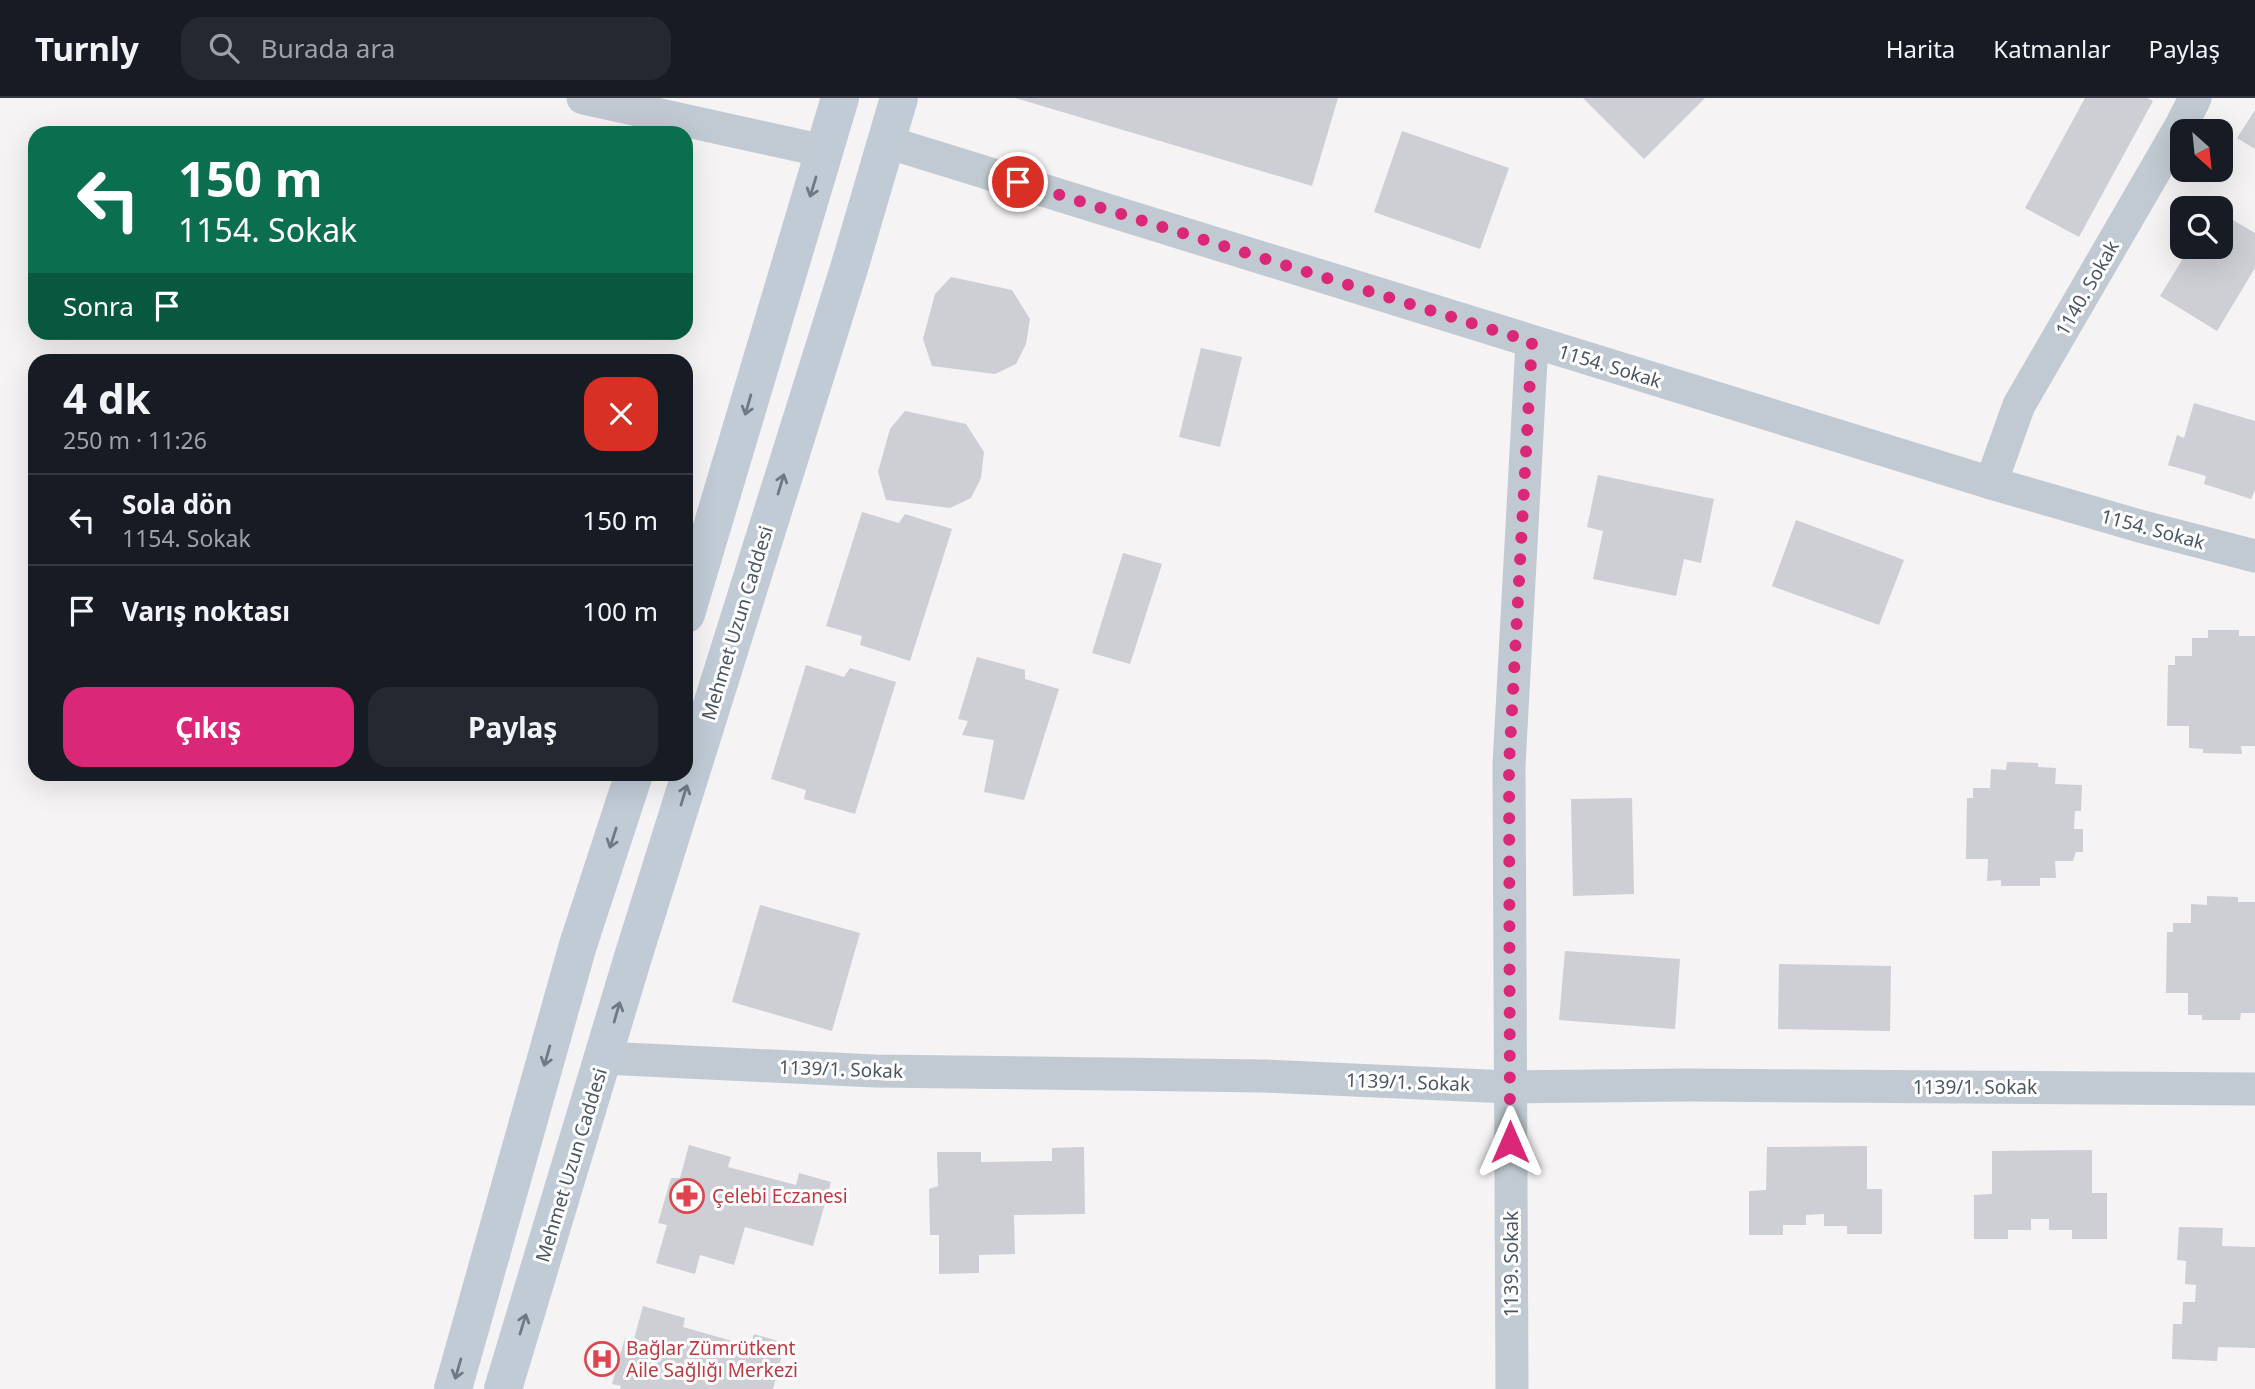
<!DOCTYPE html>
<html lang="tr">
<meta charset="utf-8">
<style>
body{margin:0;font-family:"Noto Sans",sans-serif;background:#242831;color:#f1f3f6;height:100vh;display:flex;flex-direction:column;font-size:26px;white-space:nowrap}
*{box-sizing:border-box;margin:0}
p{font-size:23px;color:#9ea1a6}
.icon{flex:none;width:38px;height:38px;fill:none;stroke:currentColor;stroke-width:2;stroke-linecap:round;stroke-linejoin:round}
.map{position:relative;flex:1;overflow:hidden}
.drawer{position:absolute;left:28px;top:256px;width:665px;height:427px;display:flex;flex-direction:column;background:#171b24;border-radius:21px;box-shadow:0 7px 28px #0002}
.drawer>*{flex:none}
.top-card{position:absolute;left:28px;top:28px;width:665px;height:214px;border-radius:21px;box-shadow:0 7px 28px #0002;background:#0b6e4f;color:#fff;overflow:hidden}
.needle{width:46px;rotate:153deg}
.buttons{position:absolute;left:2170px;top:21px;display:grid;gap:14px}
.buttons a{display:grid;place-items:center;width:63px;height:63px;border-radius:14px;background:#171b24;box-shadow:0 7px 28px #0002;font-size:35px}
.pin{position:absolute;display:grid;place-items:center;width:60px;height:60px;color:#fff;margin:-30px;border:4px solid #fff;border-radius:50%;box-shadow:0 2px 7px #0007}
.me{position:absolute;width:77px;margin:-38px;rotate:0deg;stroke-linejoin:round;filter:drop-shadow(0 0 5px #0008)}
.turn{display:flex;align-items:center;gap:24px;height:147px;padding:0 35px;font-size:32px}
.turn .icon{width:91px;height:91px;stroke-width:2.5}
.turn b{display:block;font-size:49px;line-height:60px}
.then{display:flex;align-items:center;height:66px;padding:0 35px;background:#0003;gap:14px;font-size:26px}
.round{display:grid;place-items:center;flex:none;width:74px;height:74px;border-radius:21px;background:#242831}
.head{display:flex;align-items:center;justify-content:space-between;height:119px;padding:0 35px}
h1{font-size:42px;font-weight:700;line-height:52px}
.action{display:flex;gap:14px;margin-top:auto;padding:14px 35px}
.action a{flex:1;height:80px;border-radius:21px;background:#db2777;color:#fff;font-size:28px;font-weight:700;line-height:80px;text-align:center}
.action a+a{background:#242831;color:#f1f3f6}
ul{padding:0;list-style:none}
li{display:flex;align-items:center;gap:21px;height:91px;padding:0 35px;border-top:2px solid #363941}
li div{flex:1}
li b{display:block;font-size:26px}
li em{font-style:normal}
header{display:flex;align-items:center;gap:42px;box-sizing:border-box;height:98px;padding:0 35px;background:#171b24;border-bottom:2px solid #363941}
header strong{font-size:33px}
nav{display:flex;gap:38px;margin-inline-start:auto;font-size:24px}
.search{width:490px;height:63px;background:#242831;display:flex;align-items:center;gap:18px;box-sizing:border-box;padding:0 24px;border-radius:21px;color:#9ea1a6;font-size:26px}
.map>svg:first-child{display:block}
.building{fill:#cdcfd5}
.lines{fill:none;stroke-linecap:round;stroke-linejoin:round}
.minor{stroke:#c1cad2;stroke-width:33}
.secondary{stroke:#c1cbd6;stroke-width:38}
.oneway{stroke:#6e7984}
.route{stroke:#db2777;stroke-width:12;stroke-dasharray:0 21.6}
.labels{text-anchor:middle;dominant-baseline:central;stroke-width:6;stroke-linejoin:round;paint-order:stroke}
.street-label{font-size:19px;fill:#4a5661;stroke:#fff}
.health-label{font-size:19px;fill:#be3a42;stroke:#fff;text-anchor:start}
</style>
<header>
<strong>Turnly</strong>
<div class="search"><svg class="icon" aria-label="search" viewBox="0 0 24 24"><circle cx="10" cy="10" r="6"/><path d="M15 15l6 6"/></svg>Burada ara</div>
<nav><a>Harita</a><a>Katmanlar</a><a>Paylaş</a></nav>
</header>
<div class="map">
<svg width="2255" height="1291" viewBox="0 0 2255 1291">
<rect width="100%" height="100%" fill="#f5f3f3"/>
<!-- building -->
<g class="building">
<path d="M1015,0h323l-26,88z"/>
<path d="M1583,0h122l-61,61z"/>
<path d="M2085,0h62l6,3 -74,136 -54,-29z"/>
<path d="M2255,12v39l-18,-11z"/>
<path d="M1402,33l107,37 -29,81 -106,-37z"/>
<path d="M2221,115l34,20v35l-38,63 -57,-35 30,-49h31z"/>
<path d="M951,179l61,13 18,29 -4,25 -10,20 -21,10 -63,-8 -9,-27 12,-45z"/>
<path d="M1201,250l41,9 -22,90 -41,-10z"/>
<path d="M2194,305l61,18v69l-4,9 -47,-15 2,-8 -38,-11 9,-30 7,3z"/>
<path d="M905,313l61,13 18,28 -3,26 -10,20 -21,10 -64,-8 -8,-28 12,-43z"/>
<path d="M1598,377l116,24 -13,64 -17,-4 -8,37 -83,-17 10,-48 -16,-4z"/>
<path d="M862,414l37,11 6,-9 47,15 -42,132 -50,-16 2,-9 -36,-10z"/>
<path d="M1796,422l108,40 -25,65 -107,-39z"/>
<path d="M1123,455l39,11 -32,100 -38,-11z"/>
<path d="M2208,532h31v6h16v110h-14l1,8 -39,-1v-4l-14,-1v-22h-22l1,-61h7v-9h17v-18h16z"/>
<path d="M977,559l48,13v9l34,10 -35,111 -40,-8 10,-52 -32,-5 6,-14 -10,-2z"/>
<path d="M806,567l38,12 6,-9 46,14 -41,132 -51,-15 2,-9 -35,-11z"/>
<path d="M2007,664l31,1v4l18,1 -1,16 27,1 -1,26h-6l-1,18h9v23h-7l-3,9h-18l1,17h-16v8h-39v-6l-14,1 1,-22h-22l1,-61h6v-10h17l1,-19 15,1z"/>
<path d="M1632,700l2,96 -61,2 -2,-97z"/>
<path d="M2207,798l31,1v5h17v111h-14l-1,7h-38v-5h-14v-22h-22l1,-61h6v-9h18v-19l16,1z"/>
<path d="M760,807l100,28 -28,98 -100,-29z"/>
<path d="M1565,853l115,8 -5,70 -116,-9z"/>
<path d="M1779,866l112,2 -1,65 -112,-2z"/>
<path d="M689,1047l42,12 -3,10 68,18 3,-12 32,9 -18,64 -68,-19 -11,38 -34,-10 -5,19 -39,-11 11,-38 -9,-2 13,-45h9z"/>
<path d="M1867,1048v43h15v45h-35v-8h-23v-12l-18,1v10h-23v10h-34v-44l17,-1 1,-43z"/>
<path d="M1084,1049l1,67 -71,1 1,39 -36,1v18l-40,1v-39h-9l-1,-46 9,-3 -1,-34h44v10l71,-1v-13z"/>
<path d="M2092,1052v43h15v46h-35v-9h-23v-11h-18v11h-23v9h-34v-44l18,-1v-43z"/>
<path d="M2179,1129l44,1 -1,18 33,1v101l-37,-1 -1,14 -45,-2 1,-35h9l1,-22h12l1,-17 -11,-1 1,-23 -9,-1z"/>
<path d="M643,1208l42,12 -2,9 67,19 4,-12 31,9 -12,46h-153l1,-3 -9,-2 13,-46 9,1z"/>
</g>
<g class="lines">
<!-- minor -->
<g class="minor">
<path d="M583,0l241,53"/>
<path d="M887,44l1104,341 152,44 112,29"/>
<path d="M1991,385l28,-78 163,-281 13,-26"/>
<path d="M604,960l271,13 389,5 245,11 179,-2 567,4"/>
<path d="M1512,1291l-3,-624 23,-423"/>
</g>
<!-- secondary -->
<g class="secondary">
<path d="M686,516l154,-516"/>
<path d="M453,1291l125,-444 56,-171"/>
<path d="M503,1291l130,-432 217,-692 49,-167"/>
</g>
</g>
<!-- one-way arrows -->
<defs><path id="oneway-shaft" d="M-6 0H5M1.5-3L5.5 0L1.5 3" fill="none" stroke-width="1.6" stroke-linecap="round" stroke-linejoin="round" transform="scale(1.75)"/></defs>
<g class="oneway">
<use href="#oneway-shaft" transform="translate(813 89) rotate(107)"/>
<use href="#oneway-shaft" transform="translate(748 307) rotate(106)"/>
<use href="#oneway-shaft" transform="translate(781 386) rotate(-73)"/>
<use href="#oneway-shaft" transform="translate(684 697) rotate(-73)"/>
<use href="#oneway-shaft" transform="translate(613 740) rotate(108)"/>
<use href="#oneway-shaft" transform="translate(617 914) rotate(-74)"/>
<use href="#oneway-shaft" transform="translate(547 958) rotate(106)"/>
<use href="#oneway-shaft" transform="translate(523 1226) rotate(-73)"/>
<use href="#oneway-shaft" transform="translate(458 1271) rotate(106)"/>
</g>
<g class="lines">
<!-- route -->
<path class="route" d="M1018,84l514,160 -23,423 1,377"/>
</g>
<!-- icons -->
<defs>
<g id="pharmacy-ring" transform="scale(1.75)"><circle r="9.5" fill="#fff" stroke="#e0444e" stroke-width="1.5"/><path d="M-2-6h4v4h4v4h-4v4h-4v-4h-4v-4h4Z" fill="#e0444e"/></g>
<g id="hospital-ring" transform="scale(1.75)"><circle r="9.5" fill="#fff" stroke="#e0444e" stroke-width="1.5"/><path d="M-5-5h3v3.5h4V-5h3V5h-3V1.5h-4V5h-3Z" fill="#e0444e"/></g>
</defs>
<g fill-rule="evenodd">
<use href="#pharmacy-ring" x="687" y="1098"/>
<use href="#hospital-ring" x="602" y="1261"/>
</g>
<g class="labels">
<!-- street labels -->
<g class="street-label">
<text transform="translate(2087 190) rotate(-60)">1140. Sokak</text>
<text transform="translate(1610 268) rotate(17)">1154. Sokak</text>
<text transform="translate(2153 431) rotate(15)">1154. Sokak</text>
<text transform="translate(737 525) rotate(-73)">Mehmet Uzun Caddesi</text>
<text transform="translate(841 971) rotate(2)">1139/1. Sokak</text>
<text transform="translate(1408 984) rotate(2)">1139/1. Sokak</text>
<text x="1975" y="989">1139/1. Sokak</text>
<text transform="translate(571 1067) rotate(-73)">Mehmet Uzun Caddesi</text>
<text transform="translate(1511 1166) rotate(-90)">1139. Sokak</text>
</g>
<!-- health labels -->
<g class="health-label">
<text x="712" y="1098">Çelebi Eczanesi</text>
<text x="626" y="1250">Bağlar Zümrütkent<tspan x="626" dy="22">Aile Sağlığı Merkezi</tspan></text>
</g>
</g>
</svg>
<div class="buttons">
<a><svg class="needle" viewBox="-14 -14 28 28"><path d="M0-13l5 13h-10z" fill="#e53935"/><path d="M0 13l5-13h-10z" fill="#9ea1a6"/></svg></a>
<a><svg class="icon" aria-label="search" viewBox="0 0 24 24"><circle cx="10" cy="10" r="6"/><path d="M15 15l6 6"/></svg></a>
</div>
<div class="pin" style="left:1018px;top:84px;background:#d93025"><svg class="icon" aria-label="arrive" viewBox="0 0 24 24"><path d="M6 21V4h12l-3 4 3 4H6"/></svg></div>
<svg class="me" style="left:1510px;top:1044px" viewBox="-20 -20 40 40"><path d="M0-17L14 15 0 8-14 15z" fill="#db2777" stroke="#fff" stroke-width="4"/></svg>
<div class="top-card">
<div class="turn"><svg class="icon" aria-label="left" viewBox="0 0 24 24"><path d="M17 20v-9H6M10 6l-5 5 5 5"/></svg><div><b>150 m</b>1154. Sokak</div></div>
<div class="then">Sonra<svg class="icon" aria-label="arrive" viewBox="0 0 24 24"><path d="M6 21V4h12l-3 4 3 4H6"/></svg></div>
</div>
<section class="drawer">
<div class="head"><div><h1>4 dk</h1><p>250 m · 11:26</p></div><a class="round" style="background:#d93025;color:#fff"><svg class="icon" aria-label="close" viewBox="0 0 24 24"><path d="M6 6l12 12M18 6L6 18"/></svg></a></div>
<ul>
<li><svg class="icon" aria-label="left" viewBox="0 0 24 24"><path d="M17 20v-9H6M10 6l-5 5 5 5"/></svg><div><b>Sola dön</b><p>1154. Sokak</p></div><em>150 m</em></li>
<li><svg class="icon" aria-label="arrive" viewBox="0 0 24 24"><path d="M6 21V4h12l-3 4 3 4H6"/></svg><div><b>Varış noktası</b></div><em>100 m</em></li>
</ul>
<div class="action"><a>Çıkış</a><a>Paylaş</a></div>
</section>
</div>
